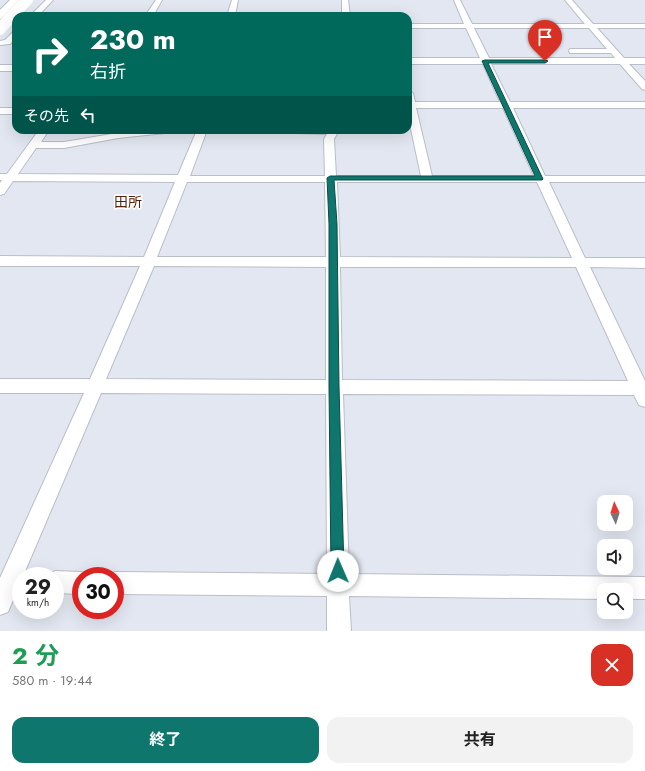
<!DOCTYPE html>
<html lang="ja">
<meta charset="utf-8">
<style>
body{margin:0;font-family:Jost,"Noto Sans JP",sans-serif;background:#f2f2f2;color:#222;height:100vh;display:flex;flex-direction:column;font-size:15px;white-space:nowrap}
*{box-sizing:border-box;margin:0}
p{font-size:13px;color:#767676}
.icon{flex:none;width:22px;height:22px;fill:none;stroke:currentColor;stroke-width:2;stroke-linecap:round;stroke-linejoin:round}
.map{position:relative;height:631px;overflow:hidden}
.drawer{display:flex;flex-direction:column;background:#fff;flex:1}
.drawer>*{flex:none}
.banner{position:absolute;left:12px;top:12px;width:400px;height:122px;border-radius:12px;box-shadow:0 4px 16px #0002;background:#00695c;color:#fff;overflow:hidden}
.needle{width:26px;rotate:356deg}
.tools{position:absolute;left:597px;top:495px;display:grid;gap:8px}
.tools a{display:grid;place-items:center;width:36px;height:36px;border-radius:8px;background:#fff;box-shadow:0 4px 16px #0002;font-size:20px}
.speed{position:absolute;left:12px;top:567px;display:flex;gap:8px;font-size:20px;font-weight:700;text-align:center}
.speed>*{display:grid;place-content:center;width:52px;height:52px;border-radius:50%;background:#fff;box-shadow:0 4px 16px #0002;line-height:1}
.speed small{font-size:10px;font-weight:400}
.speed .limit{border:6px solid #d22;background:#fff;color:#111}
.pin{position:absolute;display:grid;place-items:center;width:34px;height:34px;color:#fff;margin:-41px -17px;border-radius:50% 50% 50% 0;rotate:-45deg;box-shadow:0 0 4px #0007}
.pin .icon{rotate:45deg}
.me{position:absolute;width:44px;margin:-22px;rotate:359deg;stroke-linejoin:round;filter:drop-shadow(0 0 3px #0008)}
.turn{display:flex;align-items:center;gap:14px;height:84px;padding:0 12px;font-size:18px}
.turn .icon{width:52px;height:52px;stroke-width:2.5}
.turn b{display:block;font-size:28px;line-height:34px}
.then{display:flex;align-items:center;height:38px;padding:0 12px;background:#0003;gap:8px;font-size:15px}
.round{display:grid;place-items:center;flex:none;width:42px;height:42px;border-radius:12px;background:#f2f2f2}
.head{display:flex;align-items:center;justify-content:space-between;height:68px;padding:0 12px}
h1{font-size:24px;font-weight:700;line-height:30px;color:#1e9e55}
.cta{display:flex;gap:8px;margin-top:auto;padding:8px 12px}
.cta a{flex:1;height:46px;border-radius:12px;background:#0f766e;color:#fff;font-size:16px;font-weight:700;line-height:46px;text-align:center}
.cta a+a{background:#f2f2f2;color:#222}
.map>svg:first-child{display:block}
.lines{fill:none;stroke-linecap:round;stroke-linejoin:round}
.minor-casing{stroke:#babec8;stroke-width:2}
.highway-casing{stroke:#babec8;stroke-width:2}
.minor{fill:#fff;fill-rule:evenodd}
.highway{fill:#fff;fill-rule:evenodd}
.highway-bridge-casing{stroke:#babec8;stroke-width:12;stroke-linecap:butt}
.highway-bridge{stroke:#fff;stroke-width:12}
.route{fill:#0f766e;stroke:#0a4d48}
.labels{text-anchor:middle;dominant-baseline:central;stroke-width:3;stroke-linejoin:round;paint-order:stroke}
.quarter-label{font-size:14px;fill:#502008;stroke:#fff}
</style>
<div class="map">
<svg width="645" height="631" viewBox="0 0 645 631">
<rect width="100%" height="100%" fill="#e2e7f1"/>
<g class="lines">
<!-- minor casing -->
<g class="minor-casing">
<g id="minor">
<path d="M46,0h7l-15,16h-8z"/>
<path d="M156,0h6l-9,16h-8z"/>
<path d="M232,0h6l-3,16h-8z"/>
<path d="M342,0h6l2,16h-8z"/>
<path d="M454,0h6l12,24h113l-20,-24h7l21,24h52v4h-48l27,30h21v6h-16l16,17v9l-3,-1 -22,-25h-129l19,38h135v6h-132l32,68h100v6h-96l36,76h60v10l-55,-1 55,114v26l-6,-2 -5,-10 -291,-1 6,180 296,3v22h-19v-9h-22v9l-255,-3 2,35h-24v-35l-212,-2v-18h-8l8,-4 212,2 -1,-180 -225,-1 -78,183h-2v5l-13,31 -8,3v-37l84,-185h-84v-14h90l50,-113h-140v-10l144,1 31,-75 -162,-1 -9,13 -4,1v-12l2,-3h-2v-6h7l32,-44h10l-8,12h23l72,-12h34l-5,3 -47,5 -54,10h-28l-18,26 160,1 19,-45h10l-17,46h135l-1,-37 3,-5 -33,-1 -5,-3h50l-5,9 2,37h85l-13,-61v-25l5,3 2,9h85l-17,-38h-75v-6h72l-14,-30h-58v-4h56zM474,28h115l18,21h-37l-1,2 1,2h41l4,5h-126zM416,108h87l31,68h-102zM187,182h138l1,75h-169zM337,182h200l35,76 -232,-1zM154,266l172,1v113l-220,-1zM340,267h236l52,114 -286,-1z"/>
<path d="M13,32h3v6l-6,6 -10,1v-4l5,-1z"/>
<rect x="0" y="65" width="16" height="6"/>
<rect x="0" y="108" width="16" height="6"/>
<path d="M55,571l26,1 8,3 -8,1v18l-26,-1v-17h-8z"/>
</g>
</g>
<!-- highway casing -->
<g class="highway-casing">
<path id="highway" d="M10,0h11l-17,18 -4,1v-9z"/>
</g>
<!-- minor -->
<use href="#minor" class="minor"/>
<!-- highway -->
<use href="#highway" class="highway"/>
<!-- highway-bridge casing -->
<g class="highway-bridge-casing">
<path id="highway-bridge" d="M0,29l27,-29"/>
</g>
<!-- highway-bridge -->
<use href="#highway-bridge" class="highway-bridge"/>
</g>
<!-- route -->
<path class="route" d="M485,60h60l3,1 -3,2h-57l55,116 -1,1h-208l3,44 2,163 5,184 -2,5 -4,1 -5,-1 -2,-5 -2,-184v-163l-2,-46 3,-2h205l-53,-115z"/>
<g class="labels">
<!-- quarter labels -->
<g class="quarter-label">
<text x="128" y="202">田所</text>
</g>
</g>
</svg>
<div class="tools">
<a><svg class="needle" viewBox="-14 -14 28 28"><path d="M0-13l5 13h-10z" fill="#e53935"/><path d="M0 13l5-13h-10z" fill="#767676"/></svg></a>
<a><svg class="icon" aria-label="sound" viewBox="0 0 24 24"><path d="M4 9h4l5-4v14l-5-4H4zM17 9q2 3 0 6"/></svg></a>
<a><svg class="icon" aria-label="search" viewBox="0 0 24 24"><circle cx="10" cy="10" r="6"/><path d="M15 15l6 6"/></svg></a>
</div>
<div class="speed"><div>29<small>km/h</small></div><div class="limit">30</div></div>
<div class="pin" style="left:545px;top:61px;background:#d93025"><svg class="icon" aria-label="arrive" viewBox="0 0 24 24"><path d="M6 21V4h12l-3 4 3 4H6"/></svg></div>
<svg class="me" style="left:338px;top:571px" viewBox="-20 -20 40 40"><circle r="19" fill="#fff"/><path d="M0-13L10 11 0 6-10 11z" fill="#0f766e"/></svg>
<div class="banner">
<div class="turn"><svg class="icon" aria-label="right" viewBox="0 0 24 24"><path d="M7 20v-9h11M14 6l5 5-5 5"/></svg><div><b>230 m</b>右折</div></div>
<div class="then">その先<svg class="icon" aria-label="left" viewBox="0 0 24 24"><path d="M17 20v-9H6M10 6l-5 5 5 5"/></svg></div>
</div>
</div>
<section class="drawer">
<div class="head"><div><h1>2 分</h1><p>580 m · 19:44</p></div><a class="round" style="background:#d93025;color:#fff"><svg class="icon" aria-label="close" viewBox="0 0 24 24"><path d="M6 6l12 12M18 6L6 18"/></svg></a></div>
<div class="cta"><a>終了</a><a>共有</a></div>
</section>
